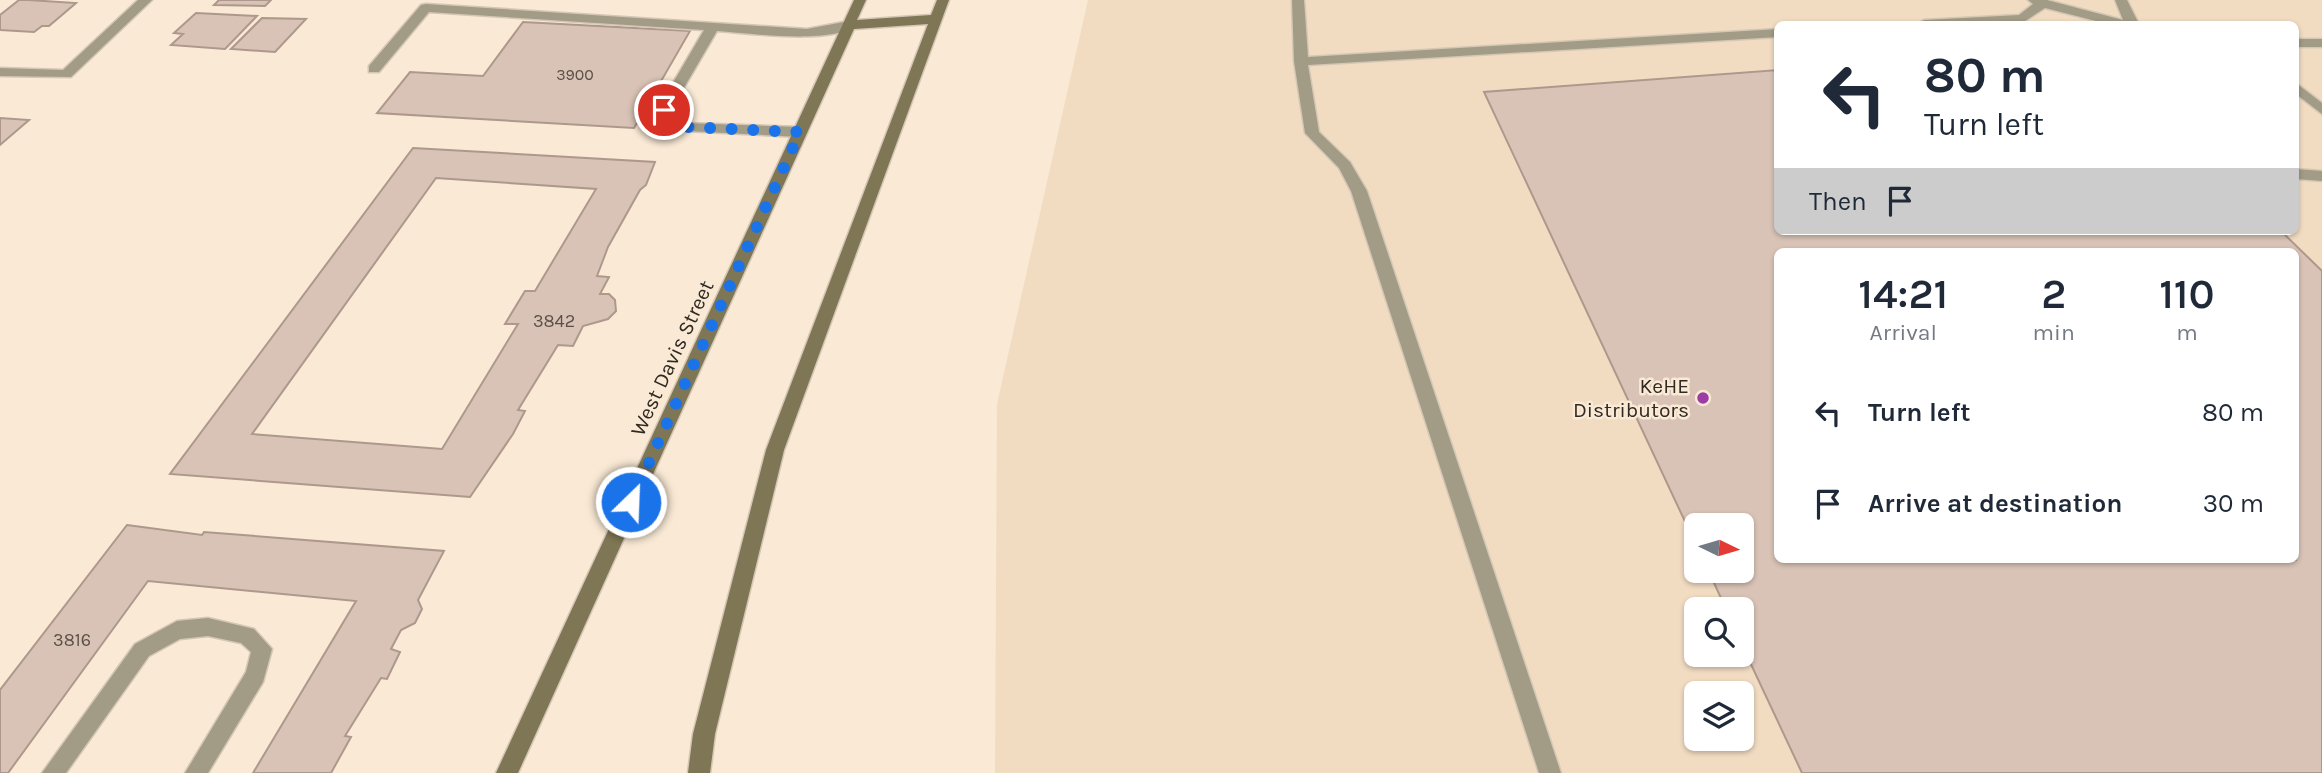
<!DOCTYPE html>
<style>
body{margin:0;font-family:Karla,sans-serif;background:#f6f6f7;color:#1f2937;height:100vh;display:flex;flex-direction:column;font-size:26px;white-space:nowrap}
*{box-sizing:border-box;margin:0}
p{font-size:23px;color:#747a83}
.icon{flex:none;width:38px;height:38px;fill:none;stroke:currentColor;stroke-width:2;stroke-linecap:round;stroke-linejoin:round}
.map{position:relative;flex:1;overflow:hidden}
.side{position:absolute;left:1774px;top:248px;width:525px;height:315px;display:flex;flex-direction:column;background:#fff;border-radius:10px;box-shadow:0 2px 5px #0004}
.side>*{flex:none}
.hud{position:absolute;left:1774px;top:21px;width:525px;height:214px;border-radius:10px;box-shadow:0 2px 5px #0004;background:#fff;color:#1f2937;overflow:hidden}
.needle{width:46px;rotate:95deg}
.buttons{position:absolute;left:1684px;top:513px;display:grid;gap:14px}
.buttons a{display:grid;place-items:center;width:70px;height:70px;border-radius:10px;background:#fff;box-shadow:0 2px 5px #0004;font-size:35px}
.pin{position:absolute;display:grid;place-items:center;width:60px;height:60px;color:#fff;margin:-30px;border:4px solid #fff;border-radius:50%;box-shadow:0 2px 7px #0007}
.me{position:absolute;width:77px;margin:-38px;rotate:24deg;stroke-linejoin:round;filter:drop-shadow(0 0 5px #0008)}
.turn{display:flex;align-items:center;gap:24px;height:147px;padding:0 35px;font-size:32px}
.turn .icon{width:91px;height:91px;stroke-width:2.5}
.turn b{display:block;font-size:49px;line-height:60px}
.then{display:flex;align-items:center;height:66px;padding:0 35px;background:#0003;gap:14px;font-size:26px}
.eta{display:flex;justify-content:space-evenly;align-items:center;height:119px;text-align:center}
.eta b{font-size:42px;font-weight:600;line-height:49px}
ul{padding:0;list-style:none}
li{display:flex;align-items:center;gap:21px;height:91px;padding:0 35px}
li div{flex:1}
li b{display:block;font-size:26px}
li em{font-style:normal}
.map>svg:first-child{display:block}
.built{fill:#f1dcc2;fill-rule:evenodd}
.building{fill:#d9c3b6;stroke:#ae988c;stroke-width:2;fill-rule:evenodd}
.lines{fill:none;stroke-linecap:round;stroke-linejoin:round}
.service-casing{stroke:#d5c7b5;stroke-width:3}
.minor-casing{stroke:#d5c7b5;stroke-width:3}
.secondary-casing{stroke:#d5c7b5;stroke-width:3}
.service{fill:#a29c86;fill-rule:evenodd}
.minor{fill:#a29c86;fill-rule:evenodd}
.secondary{fill:#7e7654;fill-rule:evenodd}
.route{stroke:#1a73e8;stroke-width:12;stroke-dasharray:0 21.6}
.poi-dot{fill:#9c3ca4;stroke:#f9e9d5;stroke-width:2.5}
.labels{text-anchor:middle;dominant-baseline:central;stroke-width:5;stroke-linejoin:round;paint-order:stroke}
.far-number-label{font-size:16px;fill:#5a5047}
.number-label{font-size:18px;fill:#5a5047}
.street-label{font-size:21px;fill:#302a22;stroke:#f9e9d5}
.poi-label{font-size:21px;fill:#302a22;stroke:#f9e9d5;text-anchor:end}
</style>
<div class="map">
<svg width="2322" height="773" viewBox="0 0 2322 773">
<rect width="100%" height="100%" fill="#f9e9d5"/>
<!-- built -->
<path class="built" d="M1088,0h1234v773h-1327l2,-369zM1778,24h518v207h-518zM1778,252h518v308h-518zM1696,525h45v45h-45zM1696,609h45v45h-45zM1696,693h45v45h-45z"/>
<!-- building -->
<g class="building">
<path d="M19,0h9l48,3 -27,23h-7l-8,6 -34,-2v-15z"/>
<path d="M219,0h52l-6,6 -51,-1z"/>
<path d="M196,13l61,3 -32,33 -54,-4 12,-11 -9,-1z"/>
<path d="M262,18l44,1 -31,33 -44,-3z"/>
<path d="M523,22l167,9 -56,97 -257,-15 33,-41 73,4z"/>
<path d="M1778,70v161h503l41,40v502h-520l-61,-130v-34h-15l-18,-39h33v-45h-45v20l-212,-453zM1778,252h518v308h-518z"/>
<path d="M0,118l29,2 -29,25z"/>
<path d="M413,148l242,14 -9,23 -6,5 -32,57 -11,29 12,1 -9,17h9l6,6 1,11 -8,8 -25,7 -10,20 -15,-1 -40,65 7,1 -12,23 -43,63 -300,-23zM436,178l160,11 -61,102h-10l-20,33h13l-76,125 -190,-15z"/>
<path d="M127,525l75,10 2,-3 240,19 -26,49 4,9 -7,14 -14,7 -10,19 9,3 -13,27 -6,-1 -36,58 6,1 -20,36h-78l103,-172 -208,-20 -140,192h-8v-83z"/>
</g>
<g class="lines">
<!-- service casing -->
<g class="service-casing">
<g id="service">
<path d="M1292,0h12l4,57 470,-28v8l-470,28 11,67 31,30 17,29 194,582h-22l-188,-582 -12,-23 -34,-35 -11,-72z"/>
<path d="M2028,0h19l76,20 -8,-20h12l12,24h-31l-63,-16 -23,15 -105,1 7,-4 95,-5 14,-11z"/>
<path d="M426,4l381,25 42,-8 7,4c-24,20 -107,8 -139,6l-46,79 3,8 12,5 114,4 7,5 -7,5 -114,-6 -20,-5 -9,-16 47,-80 -275,-18 -50,60h-10v-6l52,-61z"/>
<rect x="2296" y="39" width="26" height="8"/>
<path d="M2296,83l26,20v11l-26,-20z"/>
<path d="M2296,169l26,2v10l-26,-2z"/>
<path d="M208,618l46,11 18,20 -9,33 -55,91h-23l61,-101 5,-20 -10,-9 -33,-7 -28,3 -31,17 -83,117h-24l93,-129 42,-23z"/>
</g>
</g>
<!-- minor casing -->
<g class="minor-casing">
<path id="minor" d="M138,0h14l-81,77 -71,-1v-8l63,2z"/>
</g>
<!-- secondary casing -->
<g class="secondary-casing">
<path id="secondary" d="M854,0h12l-9,20 74,-5 6,-15h12l-165,450 -69,284 -5,39h-22l5,-39 73,-284 162,-426 -74,5 -336,744h-22z"/>
</g>
<!-- service -->
<use href="#service" class="service"/>
<!-- minor -->
<use href="#minor" class="minor"/>
<!-- secondary -->
<use href="#secondary" class="secondary"/>
</g>
<g class="lines">
<!-- route -->
<path class="route" d="M631,502l169,-370 -114,-5c-12,-2 -20,-3 -22,-17"/>
</g>
<!-- markers -->
<circle class="poi-dot" cx="1703" cy="398" r="7"/>
<g class="labels">
<!-- far-number labels -->
<g class="far-number-label">
<text x="575" y="74">3900</text>
</g>
<!-- number labels -->
<g class="number-label">
<text x="554" y="321">3842</text>
<text x="72" y="640">3816</text>
</g>
<!-- street labels -->
<g class="street-label">
<text transform="translate(672 358) rotate(-65)">West Davis Street</text>
</g>
<!-- poi labels -->
<g class="poi-label">
<text x="1689" y="386">KeHE<tspan x="1689" dy="24">Distributors</tspan></text>
</g>
</g>
</svg>
<div class="buttons">
<a><svg class="needle" viewBox="-14 -14 28 28"><path d="M0-13l5 13h-10z" fill="#e53935"/><path d="M0 13l5-13h-10z" fill="#747a83"/></svg></a>
<a><svg class="icon" aria-label="search" viewBox="0 0 24 24"><circle cx="10" cy="10" r="6"/><path d="M15 15l6 6"/></svg></a>
<a><svg class="icon" aria-label="layers" viewBox="0 0 24 24"><path d="M12 4l9 5-9 5-9-5zM3 14l9 5 9-5"/></svg></a>
</div>
<div class="pin" style="left:664px;top:110px;background:#d93025"><svg class="icon" aria-label="arrive" viewBox="0 0 24 24"><path d="M6 21V4h12l-3 4 3 4H6"/></svg></div>
<svg class="me" style="left:631px;top:502px" viewBox="-20 -20 40 40"><circle r="17" fill="#1a73e8" stroke="#fff" stroke-width="3"/><path d="M0-11L8 9 0 5-8 9z" fill="#fff"/></svg>
<div class="hud">
<div class="turn"><svg class="icon" aria-label="left" viewBox="0 0 24 24"><path d="M17 20v-9H6M10 6l-5 5 5 5"/></svg><div><b>80 m</b>Turn left</div></div>
<div class="then">Then<svg class="icon" aria-label="arrive" viewBox="0 0 24 24"><path d="M6 21V4h12l-3 4 3 4H6"/></svg></div>
</div>
<section class="side">
<div class="eta">
<div><b>14:21</b><p>Arrival</p></div>
<div><b>2</b><p>min</p></div>
<div><b>110</b><p>m</p></div>
</div>
<ul>
<li><svg class="icon" aria-label="left" viewBox="0 0 24 24"><path d="M17 20v-9H6M10 6l-5 5 5 5"/></svg><div><b>Turn left</b></div><em>80 m</em></li>
<li><svg class="icon" aria-label="arrive" viewBox="0 0 24 24"><path d="M6 21V4h12l-3 4 3 4H6"/></svg><div><b>Arrive at destination</b></div><em>30 m</em></li>
</ul>
</section>
</div>
